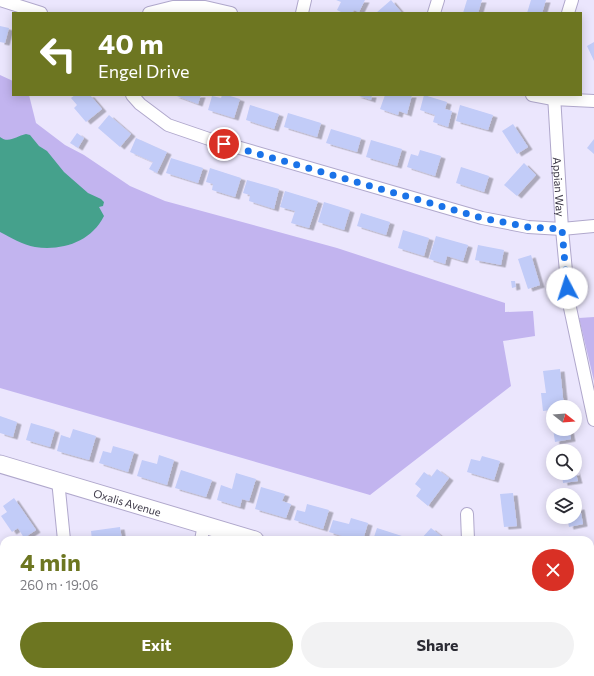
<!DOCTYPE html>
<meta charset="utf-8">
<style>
body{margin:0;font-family:Commissioner,sans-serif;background:#f2f2f3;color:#2b2b33;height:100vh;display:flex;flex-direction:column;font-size:15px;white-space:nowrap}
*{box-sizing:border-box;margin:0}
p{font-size:13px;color:#7c7c81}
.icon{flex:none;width:22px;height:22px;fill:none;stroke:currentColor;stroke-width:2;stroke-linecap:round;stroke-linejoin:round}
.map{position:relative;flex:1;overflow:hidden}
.side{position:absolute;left:0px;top:536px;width:594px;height:140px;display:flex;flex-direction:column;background:#fff;border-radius:12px 12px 0 0;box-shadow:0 2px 10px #0003}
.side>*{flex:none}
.hud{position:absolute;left:12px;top:12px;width:570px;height:84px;border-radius:0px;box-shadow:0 2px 10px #0003;background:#6d7621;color:#fff;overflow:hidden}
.needle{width:26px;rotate:107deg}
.fabs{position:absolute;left:546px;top:400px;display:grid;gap:8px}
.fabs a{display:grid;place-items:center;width:36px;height:36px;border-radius:50%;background:#fff;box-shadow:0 2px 10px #0003;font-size:20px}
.pin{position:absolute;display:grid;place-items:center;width:34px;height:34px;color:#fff;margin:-17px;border:2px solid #fff;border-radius:50%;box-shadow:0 1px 4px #0007}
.me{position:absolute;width:44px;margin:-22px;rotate:355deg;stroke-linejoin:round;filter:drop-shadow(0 0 3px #0008)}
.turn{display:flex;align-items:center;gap:14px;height:84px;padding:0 20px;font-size:18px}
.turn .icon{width:52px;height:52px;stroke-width:2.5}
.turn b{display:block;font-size:28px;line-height:34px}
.round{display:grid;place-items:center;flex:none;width:42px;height:42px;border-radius:21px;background:#f2f2f3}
.headline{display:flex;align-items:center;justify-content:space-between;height:68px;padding:0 20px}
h1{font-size:24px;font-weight:700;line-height:30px;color:#6d7621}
.cta{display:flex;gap:8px;margin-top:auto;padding:8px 20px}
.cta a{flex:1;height:46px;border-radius:24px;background:#6d7621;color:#fff;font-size:16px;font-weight:700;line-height:46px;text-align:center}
.cta a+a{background:#f2f2f3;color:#2b2b33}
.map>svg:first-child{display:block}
.green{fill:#c2b4ef}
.water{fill:#45a18c}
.building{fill:#c2ccf8;filter:url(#shadow)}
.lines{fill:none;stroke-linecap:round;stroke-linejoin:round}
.street-casing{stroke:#b0a8cc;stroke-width:14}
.secondary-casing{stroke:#b0a8cc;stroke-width:19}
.street{stroke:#fff;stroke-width:12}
.secondary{stroke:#fff;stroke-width:17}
.route{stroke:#1a73e8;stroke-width:7;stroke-dasharray:0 12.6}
.labels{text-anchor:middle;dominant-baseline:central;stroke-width:3;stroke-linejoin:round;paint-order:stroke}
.street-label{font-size:11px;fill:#3c3847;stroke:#ebe6fd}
</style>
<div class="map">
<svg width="594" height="676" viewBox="0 0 594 676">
<defs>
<filter id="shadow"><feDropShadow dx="4.5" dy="2.5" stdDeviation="0" flood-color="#0004"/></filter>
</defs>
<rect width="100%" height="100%" fill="#ebe6fd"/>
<!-- green -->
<g class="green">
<path d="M0,75l13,6v14h16l7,28 29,22 19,10 46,31 35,15 172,47 168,55v9l28,-1 2,25 -32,5 8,45 -141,109 -370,-107z"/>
<path d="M594,317v64l-15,-63z"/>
</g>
<!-- water -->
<path class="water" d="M26,134l4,1 9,11 8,5 17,21 24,21 13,6 3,3 -1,4 -4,1 5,9c-13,26 -42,35 -69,31 -12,-2 -25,-10 -35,-15v-95c9,7 16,-1 26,-3z"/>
<!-- building -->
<g class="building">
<path d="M336,0h29l-6,12 -5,-2 -2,3h-9l-6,-3 4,-8z"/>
<path d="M391,0l11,13h-26z"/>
<path d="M467,0h15l-4,13h-15z"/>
<path d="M531,0h15l-4,13h-15z"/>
<path d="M0,26l9,2 -4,15 -5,-1z"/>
<path d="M594,42v19l-7,-15z"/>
<path d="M75,95h15l12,14 -16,13 -12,-14 3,-3 -6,-7z"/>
<path d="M174,95h27l-3,9z"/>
<path d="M222,95h5l13,4 -6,19 -26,-8 4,-14 9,2z"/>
<path d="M356,95h16l-1,5z"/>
<path d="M385,95h27l-5,19 -8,-3 -1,4 -18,-6z"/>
<path d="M424,95l23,7 -2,7 7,2 -4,16 -15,-5 2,-7 -15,-5z"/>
<path d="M250,105l29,9 -5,15 -28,-9z"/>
<path d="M460,105l33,10 -5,15 -32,-9z"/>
<path d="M288,113l33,10 -4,14 -33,-10z"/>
<path d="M109,115l22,19 -11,13 -22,-19z"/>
<path d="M513,124l15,23 -11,7 -15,-23z"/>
<path d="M331,129l30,9 -4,14 -31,-9z"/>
<path d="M77,133l7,5 -6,10 -8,-5z"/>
<path d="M136,138l31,14 -10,21 -8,-4 4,-7 -23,-10z"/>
<path d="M594,139v15l-7,-6z"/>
<path d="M371,140l31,9 -5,17 -31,-9z"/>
<path d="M420,150l21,6 -6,20 -28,-9 4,-13 7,2z"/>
<path d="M171,158l32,10 -5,15 -32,-10z"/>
<path d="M524,163l12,12 -19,21 -13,-11z"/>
<path d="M461,167l28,9 -5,16 -28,-9z"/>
<path d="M210,168l31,10 -6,19 -23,-7 1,-6 -7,-2z"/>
<path d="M247,180l32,9 -5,20 -25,-8 1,-6 -7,-2z"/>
<path d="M285,191l33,10 -9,27 -18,-5 4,-12 -15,-4z"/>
<path d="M324,202l26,8 -6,20 -26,-8z"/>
<path d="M361,213l29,9 -4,13 -29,-9z"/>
<path d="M403,230l26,8 -5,18 -26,-8z"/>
<path d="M436,236l32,9 -5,16 -16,-5 -2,8 -16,-5z"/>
<path d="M478,245l26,5 -3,15 -26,-5z"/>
<path d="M531,255l9,30 -12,4 -10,-30z"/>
<path d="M511,281h4l1,6 -4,1z"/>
<path d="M560,369l4,38h-11v3l-10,1 -2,-18h5l-3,-22z"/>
<path d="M553,414v12h-1l-2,-11z"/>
<path d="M0,416l17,6 -4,15 -13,-4z"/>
<path d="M31,423l24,7 -5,17 -24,-7z"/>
<path d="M73,429l23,7 -7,24 -32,-9 4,-16 9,3z"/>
<path d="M553,429h16l2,10 -16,3z"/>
<path d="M113,446l21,6 -6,20 -29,-9 4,-12 8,2z"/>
<path d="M159,455l15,5 -7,25 -30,-9 5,-16 15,4z"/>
<path d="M482,456l18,5 -6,19 -27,-8 4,-13 9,2z"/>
<path d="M437,469l12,9 -21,28 -12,-10 5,-7 -6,-5 9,-12 7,5z"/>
<path d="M181,470l31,10 -6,17 -31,-9z"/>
<path d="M575,470l3,11 -15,2 -1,-10h13z"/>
<path d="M236,473l20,6 -7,22 -7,-2 -2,8 -23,-7 4,-15 11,4z"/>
<path d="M261,487l24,7 -3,7 9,3 -5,14 -31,-9z"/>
<path d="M513,493l4,33 -13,1 -4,-33z"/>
<path d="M14,498l22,32 -12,8 -6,-10 -6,4 -11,-16 6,-4 -4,-6z"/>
<path d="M307,504l22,6 -6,19 -29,-9 3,-10 8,2z"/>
<path d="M580,507l3,17 -14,3 -2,-10h8v-9z"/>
<path d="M351,518l17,5 -5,17h-8l-26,-8 4,-12 16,4z"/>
<path d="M120,527l2,13h-30l-1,-9z"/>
<path d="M377,528l28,9 -1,3h-31z"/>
<path d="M431,528l10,8 -3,4h-18z"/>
<path d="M0,628l4,1v18l-4,-1z"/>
<path d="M32,672h15v1l-14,1z"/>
<path d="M173,672h15v4h-16z"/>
<path d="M241,672h20v4h-19z"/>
<rect x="301" y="672" width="17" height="4"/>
<path d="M375,672h22l1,4h-22z"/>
<path d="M425,672h27v4h-26z"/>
<path d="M562,672h18l1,4h-18z"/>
</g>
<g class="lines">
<!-- street casing -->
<g class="street-casing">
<g id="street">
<path d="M0,0l41,13"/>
<path d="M149,13l24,-6h32l26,6"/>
<path d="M302,13l3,-13"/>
<path d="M434,13l4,-13"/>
<path d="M568,13l4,-13"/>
<path d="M132,95l8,9 28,21 41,14 273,79 46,9 34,2 32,-3"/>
<path d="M532,95l21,4 41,2"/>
<path id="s1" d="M554,95l8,134 7,74 25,117"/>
<path d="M58,480l6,60"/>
<path d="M467,514l1,26"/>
<path d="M201,540l3,-15"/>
<path d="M0,597l4,2"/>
<path d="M78,672v4"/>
<path d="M215,672v4"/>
<path d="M350,672l1,4"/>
<path d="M480,672v4"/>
</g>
</g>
<!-- secondary casing -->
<g class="secondary-casing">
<g id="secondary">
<path id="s2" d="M0,464l255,76"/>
<path d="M590,597h4"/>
</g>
</g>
<!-- street -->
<use href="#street" class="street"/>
<!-- secondary -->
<use href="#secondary" class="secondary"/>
</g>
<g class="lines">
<!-- route -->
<path class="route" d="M224,144l258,74 46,9 34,2 5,59"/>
</g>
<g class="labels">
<!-- street labels -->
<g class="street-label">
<text stroke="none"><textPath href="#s1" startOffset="92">Appian Way</textPath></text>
<text stroke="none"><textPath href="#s2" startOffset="133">Oxalis Avenue</textPath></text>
</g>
</g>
</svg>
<div class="fabs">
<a><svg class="needle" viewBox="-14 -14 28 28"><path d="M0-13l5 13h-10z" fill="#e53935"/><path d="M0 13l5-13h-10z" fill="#7c7c81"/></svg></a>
<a><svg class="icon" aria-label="search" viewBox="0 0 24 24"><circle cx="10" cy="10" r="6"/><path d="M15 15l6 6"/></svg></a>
<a><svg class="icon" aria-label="layers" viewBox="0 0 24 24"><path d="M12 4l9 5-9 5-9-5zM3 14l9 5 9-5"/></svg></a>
</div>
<div class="pin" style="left:224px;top:144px;background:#d93025"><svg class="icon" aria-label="arrive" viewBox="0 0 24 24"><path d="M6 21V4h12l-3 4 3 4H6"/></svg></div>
<svg class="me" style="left:567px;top:288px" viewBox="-20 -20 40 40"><circle r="19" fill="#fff"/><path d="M0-13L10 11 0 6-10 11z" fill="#1a73e8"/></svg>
<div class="hud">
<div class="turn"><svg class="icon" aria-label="left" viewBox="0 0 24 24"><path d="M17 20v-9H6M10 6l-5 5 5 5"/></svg><div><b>40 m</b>Engel Drive</div></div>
</div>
<section class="side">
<div class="headline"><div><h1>4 min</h1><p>260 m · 19:06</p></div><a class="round" style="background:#d93025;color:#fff"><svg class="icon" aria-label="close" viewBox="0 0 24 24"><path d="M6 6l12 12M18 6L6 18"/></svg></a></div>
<div class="cta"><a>Exit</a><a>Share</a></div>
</section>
</div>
